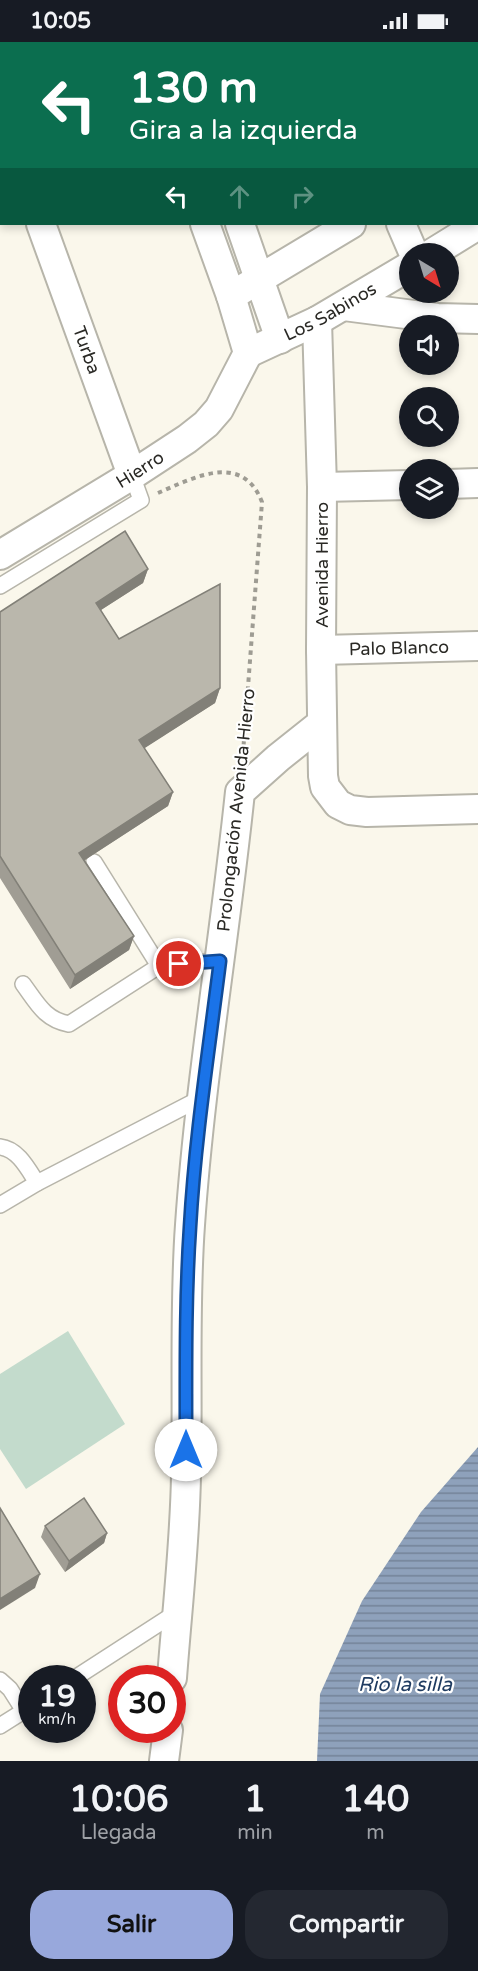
<!DOCTYPE html>
<html lang="es">
<meta charset="utf-8">
<style>
body{margin:0;font-family:"Varela Round",sans-serif;background:#242831;color:#f1f3f6;height:100vh;display:flex;flex-direction:column;font-size:22px;white-space:nowrap}
*{box-sizing:border-box;margin:0}
p{font-size:20px;color:#9ea1a6}
.icon{flex:none;width:33px;height:33px;fill:none;stroke:currentColor;stroke-width:2;stroke-linecap:round;stroke-linejoin:round}
.map{position:relative;height:1719px;overflow:hidden}
.side{display:flex;flex-direction:column;background:#171b24;flex:1}
.side>*{flex:none}
.hud{position:absolute;left:0px;top:0px;width:478px;height:183px;box-shadow:0 3px 9px #0003;background:#0b6e4f;color:#fff;overflow:hidden}
.needle{width:39px;rotate:142deg}
.controls{position:absolute;left:399px;top:201px;display:grid;gap:12px}
.controls a{display:grid;place-items:center;width:60px;height:60px;border-radius:50%;background:#171b24;box-shadow:0 3px 9px #0003;font-size:30px}
.speed{position:absolute;left:18px;top:1623px;display:flex;gap:12px;font-size:30px;font-weight:700;text-align:center}
.speed>*{display:grid;place-content:center;width:78px;height:78px;border-radius:50%;background:#171b24;box-shadow:0 3px 9px #0003;line-height:1}
.speed small{font-size:15px;font-weight:400}
.speed .limit{border:9px solid #d22;background:#fff;color:#111}
.pin{position:absolute;display:grid;place-items:center;width:51px;height:51px;color:#fff;margin:-26px;border:3px solid #fff;border-radius:50%;box-shadow:0 2px 6px #0007}
.me{position:absolute;width:66px;margin:-33px;rotate:0deg;stroke-linejoin:round;filter:drop-shadow(0 0 4px #0008)}
.turn{display:flex;align-items:center;gap:21px;height:126px;padding:0 30px;font-size:27px}
.turn .icon{width:78px;height:78px;stroke-width:2.5}
.turn b{display:block;font-size:42px;line-height:51px}
.lanes{display:flex;align-items:center;height:57px;padding:0 30px;background:#0003;justify-content:center;gap:30px;direction:ltr}
.lanes .off{opacity:.35}
.eta{display:flex;justify-content:space-evenly;align-items:center;height:102px;text-align:center}
.eta b{font-size:36px;font-weight:700;line-height:42px}
.button{display:flex;gap:12px;margin-top:auto;padding:12px 30px}
.button a{flex:1;height:69px;border-radius:24px;background:#98a8dc;color:#111;font-size:24px;font-weight:700;line-height:69px;text-align:center}
.button a+a{background:#242831;color:#f1f3f6}
.status{display:flex;justify-content:space-between;align-items:center;height:42px;padding:0 30px;background:#171b24;direction:ltr}
.status svg{height:16px;fill:currentColor}
.map>svg:first-child{display:block}
.green{fill:#c3dbcc}
.water{fill:url(#water-rules)}
.lines{fill:none;stroke-linecap:round;stroke-linejoin:round}
.service-casing{stroke:#b7b5aa;stroke-width:18}
.minor-casing{stroke:#b7b5aa;stroke-width:32}
.path{stroke:#9e9c93;stroke-width:4;stroke-dasharray:4.5 4.5;stroke-linecap:butt}
.service{stroke:#fff;stroke-width:15}
.minor{stroke:#fff;stroke-width:28}
.wall{fill:#a09d94}
.shaded-wall{fill:#828078}
.building{fill:#bab7ac;stroke:#828078;stroke-width:1.5}
.route-casing{stroke:#114b97;stroke-width:15}
.route{stroke:#1a73e8;stroke-width:10}
.labels{text-anchor:middle;dominant-baseline:central;stroke-width:4.5;stroke-linejoin:round;paint-order:stroke}
.street-label{font-size:18px;fill:#2a2925;stroke:#fff}
.water-label{font-size:20px;font-style:italic;fill:#1f3b60;stroke:#fff}
</style>
<div class="status"><b>10:05</b><svg viewBox="0 0 49 12"><path d="M0 12V9h3v3zM5 12V6h3v6zM10 12V3h3v9zM15 12V0h3v12zM26 1h20v11H26zM47 4h2v5h-2z"/></svg></div>
<div class="map">
<svg width="478" height="1719" viewBox="0 0 478 1719">
<defs>
<pattern id="water-rules" width="6" height="5" patternUnits="userSpaceOnUse" patternTransform="scale(1.5)"><rect width="6" height="5" fill="#8ea1bb"/><path d="M0 2.5h6" fill="none" stroke="#748398"/></pattern>
</defs>
<rect width="100%" height="100%" fill="#faf7eb"/>
<!-- green -->
<path class="green" d="M68,1289l57,93 -99,65 -26,-40v-75z"/>
<!-- water -->
<path class="water" d="M478,1405v314h-161l3,-67 42,-93 59,-89z"/>
<g class="lines">
<!-- service casing -->
<g class="service-casing">
<g id="service">
<path d="M0,544l141,-86 -9,-25"/>
<path d="M94,820l65,104"/>
<path d="M23,942c14,19 22,36 46,40l90,-58 61,-5"/>
<path d="M0,1105c18,2 28,22 37,36"/>
<path d="M0,1163l37,-22 166,-86"/>
<path d="M75,1636l102,-66"/>
<path d="M0,1638l10,9 14,22"/>
<path d="M0,1684l30,-19"/>
</g>
</g>
<!-- minor casing -->
<g class="minor-casing">
<g id="minor">
<path d="M140,0l1,2"/>
<path d="M179,0l1,2"/>
<path d="M343,0v2"/>
<path d="M0,70l2,4"/>
<path d="M477,106h1"/>
<path id="s1" d="M41,182l91,251"/>
<path d="M205,182l26,72 17,57"/>
<path d="M240,182l40,115"/>
<path d="M401,182l13,30"/>
<path d="M431,212l47,-29"/>
<path d="M231,254l120,-72"/>
<path d="M344,264l93,12 41,1"/>
<path d="M317,279l5,166 -1,163 2,126 2,11 13,17 12,6 17,2 111,-3"/>
<path id="s2" d="M248,311l69,-32 93,-55"/>
<path d="M448,442l30,-1"/>
<path d="M322,445l88,-2"/>
<path id="s3" d="M0,513l132,-80 55,-36 19,-15 13,-15 29,-56"/>
<path id="s4" d="M321,608l157,-4"/>
<path d="M172,1636c5,-68 13,-135 14,-203 2,-84 -2,-167 4,-250 10,-145 35,-288 50,-433l38,-34 44,-35"/>
<path d="M164,1719l4,-31"/>
</g>
</g>
<!-- path -->
<path class="path" d="M158,451c35,-15 84,-42 104,9l-19,251"/>
<!-- service -->
<use href="#service" class="service"/>
<!-- minor -->
<use href="#minor" class="minor"/>
</g>
<!-- wall -->
<g class="wall">
<path d="M148,527l-5,14 -42,27 18,29 101,49 -5,15 -71,45 29,44 -5,14 -83,54 49,76 -5,14 -59,39 -70,-111v-266z"/>
<path d="M45,1484l62,7 -3,10 -39,29 -24,-35z"/>
</g>
<!-- shaded-wall -->
<g class="shaded-wall">
<path d="M148,527l-5,14 -53,34 6,-14z"/>
<path d="M220,646l-5,15 -81,52 5,-15z"/>
<path d="M173,750l-5,14 -94,61 5,-14z"/>
<path d="M134,894l-5,14 -59,39 5,-14z"/>
<path d="M107,1491l-3,10 -39,29 4,-11z"/>
<path d="M40,1532l-5,14 -35,22v-11z"/>
</g>
<!-- building -->
<g class="building">
<path d="M125,489l23,38 -52,34 23,36 101,-55v104l-81,52 34,52 -94,61 55,83 -59,39 -75,-119v-244z"/>
<path d="M84,1456l23,35 -38,28 -24,-35z"/>
<path d="M0,1466l40,66 -40,25z"/>
</g>
<g class="lines">
<!-- route casing -->
<g class="route-casing">
<path id="route" d="M179,922l41,-3c-11,88 -25,177 -30,266 -5,74 -4,148 -4,223"/>
</g>
<!-- route -->
<use href="#route" class="route"/>
</g>
<g class="labels">
<!-- street labels -->
<g class="street-label">
<text stroke="none"><textPath href="#s2" startOffset="92">Los Sabinos</textPath></text>
<text stroke="none"><textPath href="#s1" startOffset="134">Turba</textPath></text>
<text stroke="none"><textPath href="#s3" startOffset="164">Hierro</textPath></text>
<text transform="translate(322 523) rotate(-90)">Avenida Hierro</text>
<text stroke="none"><textPath href="#s4" startOffset="78">Palo Blanco</textPath></text>
<text transform="translate(236 768) rotate(-84)">Prolongación Avenida Hierro</text>
</g>
<!-- water labels -->
<g class="water-label">
<text x="405" y="1643">Rio la silla</text>
</g>
</g>
</svg>
<div class="controls">
<a><svg class="needle" viewBox="-14 -14 28 28"><path d="M0-13l5 13h-10z" fill="#e53935"/><path d="M0 13l5-13h-10z" fill="#9ea1a6"/></svg></a>
<a><svg class="icon" aria-label="sound" viewBox="0 0 24 24"><path d="M4 9h4l5-4v14l-5-4H4zM17 9q2 3 0 6"/></svg></a>
<a><svg class="icon" aria-label="search" viewBox="0 0 24 24"><circle cx="10" cy="10" r="6"/><path d="M15 15l6 6"/></svg></a>
<a><svg class="icon" aria-label="layers" viewBox="0 0 24 24"><path d="M12 4l9 5-9 5-9-5zM3 14l9 5 9-5"/></svg></a>
</div>
<div class="speed"><div>19<small>km/h</small></div><div class="limit">30</div></div>
<div class="pin" style="left:179px;top:922px;background:#d93025"><svg class="icon" aria-label="arrive" viewBox="0 0 24 24"><path d="M6 21V4h12l-3 4 3 4H6"/></svg></div>
<svg class="me" style="left:186px;top:1408px" viewBox="-20 -20 40 40"><circle r="19" fill="#fff"/><path d="M0-13L10 11 0 6-10 11z" fill="#1a73e8"/></svg>
<div class="hud">
<div class="turn"><svg class="icon" aria-label="left" viewBox="0 0 24 24"><path d="M17 20v-9H6M10 6l-5 5 5 5"/></svg><div><b>130 m</b>Gira a la izquierda</div></div>
<div class="lanes"><svg class="icon" aria-label="left" viewBox="0 0 24 24"><path d="M17 20v-9H6M10 6l-5 5 5 5"/></svg><svg class="icon off" aria-label="ahead" viewBox="0 0 24 24"><path d="M12 20V5M6 11l6-6 6 6"/></svg><svg class="icon off" aria-label="right" viewBox="0 0 24 24"><path d="M7 20v-9h11M14 6l5 5-5 5"/></svg></div>
</div>
</div>
<section class="side">
<div class="eta">
<div><b>10:06</b><p>Llegada</p></div>
<div><b>1</b><p>min</p></div>
<div><b>140</b><p>m</p></div>
</div>
<div class="button"><a>Salir</a><a>Compartir</a></div>
</section>
